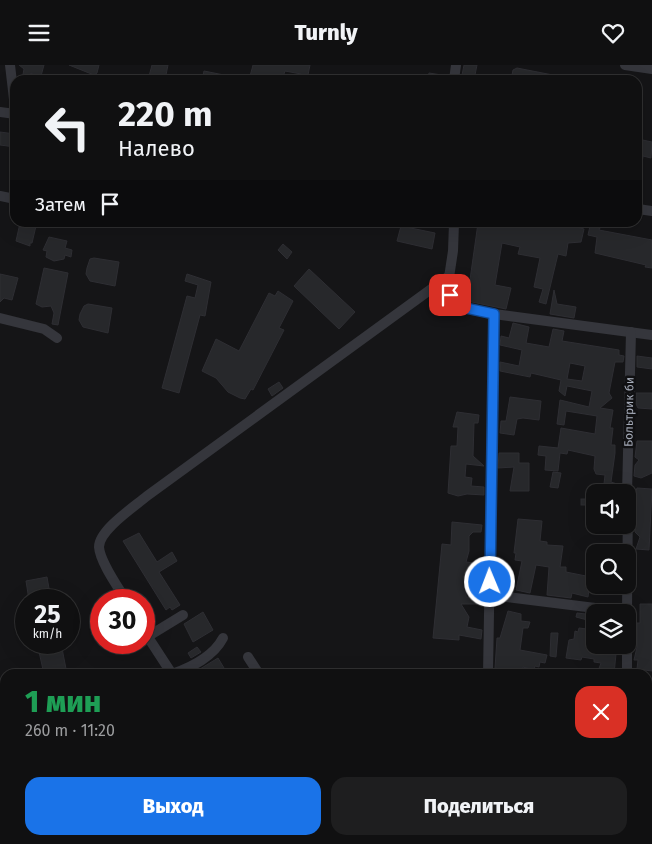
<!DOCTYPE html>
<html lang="ru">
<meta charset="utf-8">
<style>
body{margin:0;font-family:"Fira Sans",sans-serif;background:#1e1e1f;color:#f1f3f6;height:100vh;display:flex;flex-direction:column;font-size:19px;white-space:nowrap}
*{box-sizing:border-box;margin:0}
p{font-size:16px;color:#9c9d9f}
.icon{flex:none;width:28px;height:28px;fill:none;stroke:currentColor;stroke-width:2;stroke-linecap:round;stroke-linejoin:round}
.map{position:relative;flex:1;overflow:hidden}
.side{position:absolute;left:0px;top:604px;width:652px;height:176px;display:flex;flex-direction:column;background:#101011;border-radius:15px 15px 0 0;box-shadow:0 5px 20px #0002,0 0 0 1px #303031}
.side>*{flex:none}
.top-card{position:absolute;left:10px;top:10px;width:632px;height:152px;border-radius:15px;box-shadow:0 5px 20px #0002,0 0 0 1px #303031;background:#101011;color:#f1f3f6;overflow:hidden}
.tools{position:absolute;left:586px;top:419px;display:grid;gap:10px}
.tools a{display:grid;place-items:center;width:50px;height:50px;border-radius:10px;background:#101011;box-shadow:0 5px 20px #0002,0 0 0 1px #303031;font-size:25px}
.speed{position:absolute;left:15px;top:524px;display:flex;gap:10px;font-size:25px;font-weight:700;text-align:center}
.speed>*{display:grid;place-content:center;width:65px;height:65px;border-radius:50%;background:#101011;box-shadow:0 5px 20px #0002,0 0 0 1px #303031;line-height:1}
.speed small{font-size:12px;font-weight:400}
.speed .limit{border:8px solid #d22;background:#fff;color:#111}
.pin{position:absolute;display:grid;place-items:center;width:42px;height:42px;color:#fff;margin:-21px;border-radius:10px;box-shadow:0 2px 8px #0006}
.me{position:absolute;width:55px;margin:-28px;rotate:359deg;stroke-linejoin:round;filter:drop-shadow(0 0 4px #0008)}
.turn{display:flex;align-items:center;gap:18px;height:105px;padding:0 25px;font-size:22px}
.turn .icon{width:65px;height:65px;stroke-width:2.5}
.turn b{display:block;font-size:35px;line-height:42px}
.then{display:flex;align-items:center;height:48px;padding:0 25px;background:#0003;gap:10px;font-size:19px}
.round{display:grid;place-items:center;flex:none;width:52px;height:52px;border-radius:15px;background:#1e1e1f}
.summary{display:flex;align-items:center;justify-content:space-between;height:85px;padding:0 25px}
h1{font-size:30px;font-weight:800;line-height:38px;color:#1e9e55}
.cta{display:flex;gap:10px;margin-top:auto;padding:10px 25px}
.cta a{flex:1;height:58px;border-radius:15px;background:#1a73e8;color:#fff;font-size:20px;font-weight:800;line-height:58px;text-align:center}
.cta a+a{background:#1e1e1f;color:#f1f3f6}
header{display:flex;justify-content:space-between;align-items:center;height:65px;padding:0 25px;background:#101011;font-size:22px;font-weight:800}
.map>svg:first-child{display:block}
.building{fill:#27282b;stroke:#2e2e33;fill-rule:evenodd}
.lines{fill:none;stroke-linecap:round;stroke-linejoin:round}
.minor{stroke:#35363c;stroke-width:10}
.route-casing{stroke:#114b97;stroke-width:12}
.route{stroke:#1a73e8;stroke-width:9}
.labels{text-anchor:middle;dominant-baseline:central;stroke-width:5;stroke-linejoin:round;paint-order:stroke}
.street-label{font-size:12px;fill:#a5abb8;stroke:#101012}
</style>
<header><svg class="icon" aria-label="menu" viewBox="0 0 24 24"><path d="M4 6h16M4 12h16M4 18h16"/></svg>Turnly<svg class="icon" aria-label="heart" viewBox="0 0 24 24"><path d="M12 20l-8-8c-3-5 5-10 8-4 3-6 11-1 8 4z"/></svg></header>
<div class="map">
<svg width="652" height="779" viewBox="0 0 652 779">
<rect width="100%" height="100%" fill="#151517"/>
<!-- building -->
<g class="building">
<path d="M19,0h25l-3,11 -4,1 -6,-4 -2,7h-7l2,-11z"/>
<path d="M69,0h30l-2,8 -3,2z"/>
<path d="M152,0h16l-3,15h-17z"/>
<path d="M253,0h57l-3,15h-7l1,-6 -16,-3 -3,9h-33z"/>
<path d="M464,0h13l-3,15h-13z"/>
<path d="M517,3l46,9 -1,3h-51l2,-10z"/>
<path d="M204,6l30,6 -1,3h-31z"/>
<path d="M429,8l19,3 -1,4h-20z"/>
<path d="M0,67l15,2v13l-15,-2z"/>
<path d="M638,74l14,3 -1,16 -8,-2 -2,15 -3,-1z"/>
<path d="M20,158h7l9,3 -4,17h-2v3l-14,-5z"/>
<path d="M478,158h85l21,6 -3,13 -13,1 -2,13 -8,-2 -12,50 -7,-2 4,-13 -9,-2 6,-29 -22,-4 2,-7 -18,-4 -7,42 16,3 -5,21 -39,-8z"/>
<path d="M401,161l34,7 -3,16 -35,-8z"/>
<path d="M590,161l10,2 -1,2 53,10v28l-7,-1 1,-2 -51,-12 2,-16 -9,-2z"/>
<path d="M49,172l18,4 -2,7 7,2 -1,7 -6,-2 -1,4 -10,2 -8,-4 1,-6 -4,-1z"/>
<path d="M283,179l9,8 -5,7 -9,-9z"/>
<path d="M94,193l25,4 -4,24 -25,-5 -4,-7 1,-6 3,-9z"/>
<path d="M44,203l24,5 -10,52 -6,-1 2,-11 -3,-7 -9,1 -6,-3z"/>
<path d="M309,204l46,43 -16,17 -45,-43z"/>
<path d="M0,209l18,4 -6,22 -8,-2 -4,4z"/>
<path d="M187,209l24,8 -6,34 -5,-1 -21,78 -17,-5 25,-92 8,2 3,-13 -13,-4z"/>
<path d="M554,225l3,14 19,3 -2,11 -24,-4z"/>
<path d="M278,226l15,10 -14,27 5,2 -31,60 -2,-1 -6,10 -5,-1 -12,-6 -12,-14 -14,-7 14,-32 23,12 30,-58 6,3z"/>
<path d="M88,239l24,4 -4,25 -25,-6 -4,-7 1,-6 4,-8z"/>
<path d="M513,258l16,4 -3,16 23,4 4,-18 11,2 -2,10 57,9v5l5,1 -1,6h-8l-6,31 3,5 -12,10 13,2 -3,18h3l-2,17h4v8l-4,29 9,3 -11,4v4h-6l2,-18 -9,-1 -2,-5 1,-13 -27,-6 -1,4 -7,-1 -2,18 -13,-1 1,-14 -8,-1 1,-9 19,2 3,-20 34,6 2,-18 -31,-5 -2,14 -7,-1 3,-24 29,7 3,-16 -25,-5 -2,10 -6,-5 2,-11 -30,-7 -1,4 -30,-6v-9l19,4 3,-16 -22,-5 1,-9 8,2zM570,298l15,3 -3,15 -15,-2z"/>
<path d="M637,291l15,2v11l-15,-2z"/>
<path d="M279,317l4,6 -11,8 -4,-7z"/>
<path d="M636,328h16v16l-14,-1 -2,-4z"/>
<path d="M510,332l31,4 -2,19 -16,-2 -6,1 -3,16 -14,-2 1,-12h5z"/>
<path d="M457,347l22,3 -1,8h-4l-1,33 11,10 -18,-2 -1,13 7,1 -1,8 13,1v8l-17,-1 -9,2 -10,-3 3,-47h6l1,-19h-5z"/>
<path d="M637,376h15v32l-11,5 -7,-2 1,-11 4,-5 -4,-3z"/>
<path d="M499,388h20v10h10v28h-19l4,-24 -16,1z"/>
<path d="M553,407l8,1 -3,15 -8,-1z"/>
<path d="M637,423l15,1 -3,61 -13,-1 4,-12 -5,-5v-38z"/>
<rect x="581" y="434" width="14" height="6"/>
<path d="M518,454l24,2 -2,20 7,1v3l16,1 -3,21h6v5l25,5 -3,20 -16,-4 -1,5 -24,-3 2,-28 -13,-2 -6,28 -14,-3 6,-29 -7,-1 1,-7h-2z"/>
<path d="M452,457l30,3 -1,7h-8l-4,4v15l-3,11 8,1 -1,7 -6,-1 -2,14h2l-1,14h16v7h-21l8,13 -2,10 15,3 -1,9 -22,-4v5l-26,-2 9,-94 9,1z"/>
<path d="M139,468l18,29 15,-10 5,9 -18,11 21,33 -8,5 -2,-3 -4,3 -43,-69z"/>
<path d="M503,507l2,8 8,6v5l-15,-2 1,-12 -2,-4z"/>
<path d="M47,512l4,23h-22l-3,-19z"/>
<path d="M640,539h12v67l-15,-2 1,-9h-4l3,-13v-24h3z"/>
<path d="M508,546l13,3v7l9,1 -2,6h-5l-3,22 27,5 -2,8 -5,-1 -1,5 -4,-1 -1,4 -11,-3 -1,6 -27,-5 2,-30h3z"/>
<path d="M203,547l10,18 -20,12 -9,-18z"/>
<path d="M577,548l18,2v7l-19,-5z"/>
<path d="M579,563l16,2v15h18v9h3l-2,20h-17l4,-11 -7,-1v-3l-12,-2 -1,3 -15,-2 3,-18 5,-1 1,-8 3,1z"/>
<path d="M551,568h7l-2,24 -6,-1z"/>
<path d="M37,578h24l6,31h-23z"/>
<path d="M197,582l4,5 -10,6 -3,-5z"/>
<path d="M218,593l6,10 -3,1 3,5h-21l-3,-5z"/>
</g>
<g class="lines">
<!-- minor -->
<g class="minor">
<path d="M10,0l5,43"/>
<path d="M625,0l27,4"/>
<path d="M454,15l2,-15"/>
<path d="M0,47l15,2"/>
<path d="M0,131l15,3"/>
<path d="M638,144l14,2"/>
<path d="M454,158l-1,28 -5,33 1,11 12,12 33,7 158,21"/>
<path d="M0,253l44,11 13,9"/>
<path d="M627,428l4,-161"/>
<path d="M491,530l136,17"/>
<path d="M126,535c-8,-13 -26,-38 -27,-53 0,-17 35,-40 48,-51l302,-220"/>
<path d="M627,548l1,-117"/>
<path d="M144,566l28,43"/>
<path d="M147,572l36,-22"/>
<path d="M248,592l11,17"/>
<path d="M172,609c20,-7 41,-17 51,-36"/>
<path d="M488,609l6,-360"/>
<path d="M627,609v-29"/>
<path d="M648,707h4"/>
<path d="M47,779l1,-4"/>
<path d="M78,779l3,-4"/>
</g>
</g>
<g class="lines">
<!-- route casing -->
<g class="route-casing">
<path id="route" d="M450,230l11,12 33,7 -4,268"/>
</g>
<!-- route -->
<use href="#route" class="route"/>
</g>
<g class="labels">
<!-- street labels -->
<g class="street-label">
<text transform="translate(629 347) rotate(-89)">Больтрик би</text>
</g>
</g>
</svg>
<div class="tools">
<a><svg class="icon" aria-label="sound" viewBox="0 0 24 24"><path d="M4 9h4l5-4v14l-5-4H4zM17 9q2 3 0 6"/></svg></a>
<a><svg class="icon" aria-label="search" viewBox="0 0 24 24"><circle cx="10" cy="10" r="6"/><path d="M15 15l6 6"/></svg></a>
<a><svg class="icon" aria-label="layers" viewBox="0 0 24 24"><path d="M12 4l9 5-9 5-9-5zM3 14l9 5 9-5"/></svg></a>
</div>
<div class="speed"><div>25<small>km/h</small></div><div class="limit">30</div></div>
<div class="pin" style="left:450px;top:230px;background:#d93025"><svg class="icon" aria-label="arrive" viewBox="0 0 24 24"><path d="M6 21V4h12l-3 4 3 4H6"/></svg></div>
<svg class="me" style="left:490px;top:517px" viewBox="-20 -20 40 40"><circle r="17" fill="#1a73e8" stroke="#fff" stroke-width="3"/><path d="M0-11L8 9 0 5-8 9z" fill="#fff"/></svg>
<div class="top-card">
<div class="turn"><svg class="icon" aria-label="left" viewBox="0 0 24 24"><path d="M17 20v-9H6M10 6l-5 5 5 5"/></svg><div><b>220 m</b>Налево</div></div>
<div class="then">Затем<svg class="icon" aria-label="arrive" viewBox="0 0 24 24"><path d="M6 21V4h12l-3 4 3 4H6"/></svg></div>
</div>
<section class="side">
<div class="summary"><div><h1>1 мин</h1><p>260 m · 11:20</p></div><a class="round" style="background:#d93025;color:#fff"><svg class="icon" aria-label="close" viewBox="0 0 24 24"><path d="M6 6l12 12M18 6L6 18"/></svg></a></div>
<div class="cta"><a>Выход</a><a>Поделиться</a></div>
</section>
</div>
